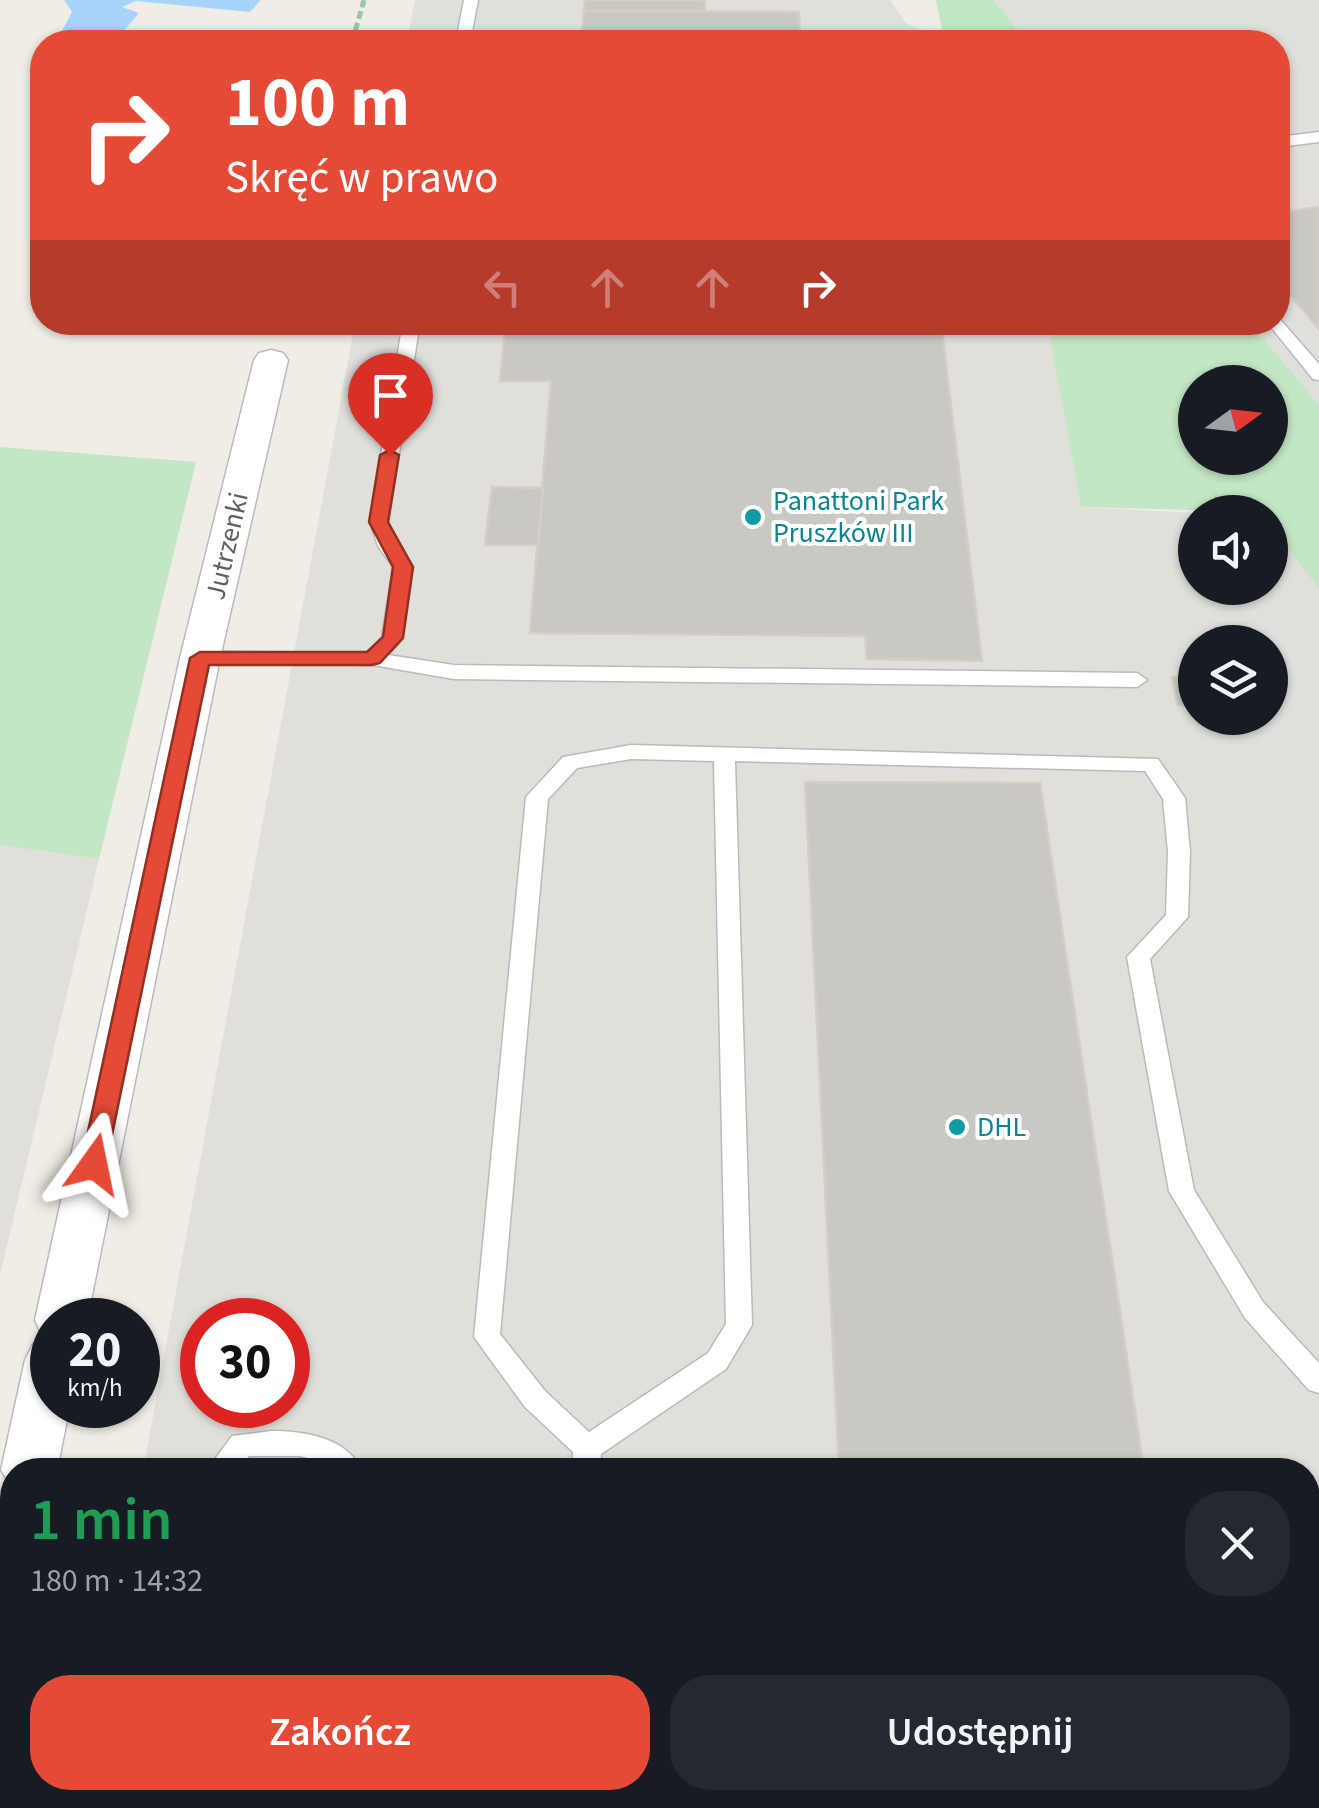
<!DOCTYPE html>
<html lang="pl">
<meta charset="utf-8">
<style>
body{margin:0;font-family:"Source Sans 3",sans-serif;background:#242831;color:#f1f3f6;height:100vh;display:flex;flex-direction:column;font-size:38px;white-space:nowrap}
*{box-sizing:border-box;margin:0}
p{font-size:32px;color:#9ea1a6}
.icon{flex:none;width:55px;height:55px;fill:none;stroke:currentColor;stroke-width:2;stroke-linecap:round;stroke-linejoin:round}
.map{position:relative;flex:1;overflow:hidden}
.sheet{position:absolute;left:0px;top:1458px;width:1320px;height:352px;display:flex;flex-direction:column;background:#171b24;border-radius:40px 40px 0 0;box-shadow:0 2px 8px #0004}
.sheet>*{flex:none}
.hud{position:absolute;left:30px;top:30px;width:1260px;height:305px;border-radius:40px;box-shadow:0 2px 8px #0004;background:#e44a36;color:#fff;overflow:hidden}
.needle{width:65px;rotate:75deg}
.tools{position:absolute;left:1178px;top:365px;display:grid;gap:20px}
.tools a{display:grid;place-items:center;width:110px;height:110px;border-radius:50%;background:#171b24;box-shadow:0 2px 8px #0004;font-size:50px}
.speed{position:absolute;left:30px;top:1298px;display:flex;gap:20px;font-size:50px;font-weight:700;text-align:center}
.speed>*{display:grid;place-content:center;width:130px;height:130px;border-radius:50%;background:#171b24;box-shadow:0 2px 8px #0004;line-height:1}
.speed small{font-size:25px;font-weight:400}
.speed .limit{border:15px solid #d22;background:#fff;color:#111}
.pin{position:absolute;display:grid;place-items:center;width:85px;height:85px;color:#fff;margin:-102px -42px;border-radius:50% 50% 50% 0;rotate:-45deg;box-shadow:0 0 10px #0007}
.pin .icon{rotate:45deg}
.me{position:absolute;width:110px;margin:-55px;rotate:12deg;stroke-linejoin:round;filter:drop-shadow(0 0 8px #0008)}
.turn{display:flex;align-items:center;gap:35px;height:210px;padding:0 30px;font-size:45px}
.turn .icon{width:130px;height:130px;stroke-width:2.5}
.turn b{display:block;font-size:70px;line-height:85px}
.lanes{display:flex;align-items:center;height:95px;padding:0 30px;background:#0003;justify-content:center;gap:50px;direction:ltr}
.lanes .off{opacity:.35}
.round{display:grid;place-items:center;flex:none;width:105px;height:105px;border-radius:40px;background:#242831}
.headline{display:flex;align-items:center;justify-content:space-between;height:170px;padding:0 30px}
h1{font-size:60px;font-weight:600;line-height:75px;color:#1e9e55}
.cta{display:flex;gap:20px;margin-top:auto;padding:20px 30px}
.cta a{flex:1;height:115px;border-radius:40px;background:#e44a36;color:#fff;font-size:40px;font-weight:600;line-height:115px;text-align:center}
.cta a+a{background:#242831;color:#f1f3f6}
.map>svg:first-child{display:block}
.industrial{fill:#e1dfda;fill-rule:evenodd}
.green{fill:#c3e6c4;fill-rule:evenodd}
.water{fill:#a8d4fc}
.building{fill:#cac8c2;stroke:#d4cfc4;stroke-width:2.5}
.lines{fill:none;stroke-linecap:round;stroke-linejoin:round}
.lane-casing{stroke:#b8babf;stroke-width:3}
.street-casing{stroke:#b8babf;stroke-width:3}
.path-far1{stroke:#9cc6aa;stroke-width:5;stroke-dasharray:8 4;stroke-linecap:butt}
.path{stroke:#9cc6aa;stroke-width:8;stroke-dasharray:12 6;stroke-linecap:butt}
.lane{fill:#fff;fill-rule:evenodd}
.street{fill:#fff;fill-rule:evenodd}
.route{fill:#e44a36;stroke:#943023;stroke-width:2.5}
.culture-dot{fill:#0f9aa8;stroke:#fff;stroke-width:4}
.labels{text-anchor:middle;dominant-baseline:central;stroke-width:8;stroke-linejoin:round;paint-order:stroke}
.culture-label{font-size:28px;fill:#0d838f;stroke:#fff;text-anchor:start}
.street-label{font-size:28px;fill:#5d6065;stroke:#fff}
</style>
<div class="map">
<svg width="1319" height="1808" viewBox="0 0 1319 1808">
<rect width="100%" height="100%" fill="#efede5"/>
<!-- industrial -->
<g class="industrial">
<path d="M415,0h475l16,23 44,19h-543z"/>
<path d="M994,0h325v405l-68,-82 27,-1v-280h-251z"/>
<path d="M355,323h692l34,184 114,6v75h75v-62l49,63v1219h-1239l2,-10h1226v-328h-1165zM1195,642h75v76h-75zM202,1320h86v85h-86z"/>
<path d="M0,845l99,14 -99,416z"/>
</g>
<!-- green -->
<g class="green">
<path d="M936,0h58l33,42 -83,-2z"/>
<path d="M1047,323h204l68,82v184l-49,-63v-14l-189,-5zM1195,382h75v76h-75z"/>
<path d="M0,447l196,15 -97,397 -99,-14z"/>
</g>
<!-- water -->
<path class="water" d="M64,0h195l1,1 -10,11 -114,-11 -14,6 17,6 -25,29h-58l16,-30z"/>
<!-- building -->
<g class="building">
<path d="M585,0h120v11h-121z"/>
<path d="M584,11l215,1 1,30h-219z"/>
<path d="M1319,207v122l-41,-48v-68z"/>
<path d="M557,322h384l41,339 -115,-2 -2,-23 -335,-3 21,-252h-51l5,-50 51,1z"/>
<path d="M492,487l51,1 -5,57h-53z"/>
<path d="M1172,677h23v29l-17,-1z"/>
<path d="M805,782l235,1 104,687h-305z"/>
<path d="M855,1798h339l1,10h-340z"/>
</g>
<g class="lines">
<!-- lane casing -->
<g class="lane-casing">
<g id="lane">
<path d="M464,0h14l-8,42h-14z"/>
<path d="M1319,132v10l-41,5v-10z"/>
<path d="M1278,317l41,47v16l-6,-1 -46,-57h11z"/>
<path d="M403,322h17l-32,200 9,24 16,21 -11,72 -14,16 66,10 683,8 10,7 -10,7 -683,-8 -81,-14 -180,-2 -3,-5 10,-6 168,1 14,-16 11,-70 -15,-21 -8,-24z"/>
<path d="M631,745l527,14 27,39 5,54 -2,65 -38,42 44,231 69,112 56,61v30l-10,-3 -64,-72 -76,-127 -42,-234 39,-42 2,-63 -5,-53 -18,-28 -410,-10 17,564 -26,44 -125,85 -1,16h-28l1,-18 -48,-45 -51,-70 52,-540 37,-40zM631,759l83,2 12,563 -18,29 -119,79 -44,-41 -45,-57 48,-535 29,-31z"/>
<path d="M271,1431c33,0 75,6 91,39h-32l-14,-10 -16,-4h-51l-11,14h-31l25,-34z"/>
<path d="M157,1798h30l-1,10h-30z"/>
<path d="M315,1798h30l-1,10h-30z"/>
<path d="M554,1798h30l-1,10h-30z"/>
</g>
</g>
<!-- street casing -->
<g class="street-casing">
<g id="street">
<path d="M271,350l12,3 5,7 -68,298 -133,662h-35v85h18l-13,65h-45v18l-11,-18 24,-110 8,-16 17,-6 -8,-3 -7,-15 145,-662 74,-298 5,-7z"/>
<path d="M12,1525v107l-12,5v-107z"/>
</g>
</g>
<!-- path-far1 -->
<path class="path-far1" d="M352,42l12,-42"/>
<!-- path -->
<path class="path" d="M0,1778l12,-60"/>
<!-- lane -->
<use href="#lane" class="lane"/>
<!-- street -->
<use href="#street" class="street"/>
</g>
<!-- route -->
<path class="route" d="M390,450l9,5 -11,67 25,45 -10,71 -23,25 -8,2h-163l-103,499 -3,7h-18l-4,-7 109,-506 10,-6h167l16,-15 10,-70 -24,-45 11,-67z"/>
<!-- markers -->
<g class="culture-dot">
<circle cx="753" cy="517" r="10"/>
<circle cx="957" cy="1127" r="10"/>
</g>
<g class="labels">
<!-- culture labels -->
<g class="culture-label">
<text x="773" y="501">Panattoni Park<tspan x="773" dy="32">Pruszków III</tspan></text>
<text x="977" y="1127">DHL</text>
</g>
<!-- street labels -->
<g class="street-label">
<text transform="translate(227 546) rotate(-77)">Jutrzenki</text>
</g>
</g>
</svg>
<div class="tools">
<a><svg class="needle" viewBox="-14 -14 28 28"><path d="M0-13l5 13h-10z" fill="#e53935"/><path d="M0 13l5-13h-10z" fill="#9ea1a6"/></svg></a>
<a><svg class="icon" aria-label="sound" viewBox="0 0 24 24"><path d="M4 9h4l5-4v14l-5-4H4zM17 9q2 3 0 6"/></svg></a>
<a><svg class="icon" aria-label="layers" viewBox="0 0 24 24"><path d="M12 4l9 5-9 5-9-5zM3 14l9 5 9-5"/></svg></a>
</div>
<div class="speed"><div>20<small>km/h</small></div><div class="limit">30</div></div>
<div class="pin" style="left:390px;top:455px;background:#d93025"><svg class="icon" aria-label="arrive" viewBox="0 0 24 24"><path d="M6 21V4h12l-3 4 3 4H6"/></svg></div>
<svg class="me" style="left:94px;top:1164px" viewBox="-20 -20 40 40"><path d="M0-17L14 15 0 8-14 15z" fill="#e44a36" stroke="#fff" stroke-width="4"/></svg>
<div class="hud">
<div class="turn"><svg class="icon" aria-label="right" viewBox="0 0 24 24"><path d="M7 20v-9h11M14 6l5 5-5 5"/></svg><div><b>100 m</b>Skręć w prawo</div></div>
<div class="lanes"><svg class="icon off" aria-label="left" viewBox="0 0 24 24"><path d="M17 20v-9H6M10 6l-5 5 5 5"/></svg><svg class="icon off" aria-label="ahead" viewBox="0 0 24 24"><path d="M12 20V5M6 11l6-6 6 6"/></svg><svg class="icon off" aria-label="ahead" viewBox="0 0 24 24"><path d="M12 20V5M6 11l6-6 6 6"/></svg><svg class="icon" aria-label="right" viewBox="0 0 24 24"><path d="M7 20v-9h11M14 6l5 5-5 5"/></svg></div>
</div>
<section class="sheet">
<div class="headline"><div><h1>1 min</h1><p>180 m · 14:32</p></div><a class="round"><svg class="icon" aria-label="close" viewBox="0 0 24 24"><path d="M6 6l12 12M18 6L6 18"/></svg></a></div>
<div class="cta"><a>Zakończ</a><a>Udostępnij</a></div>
</section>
</div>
